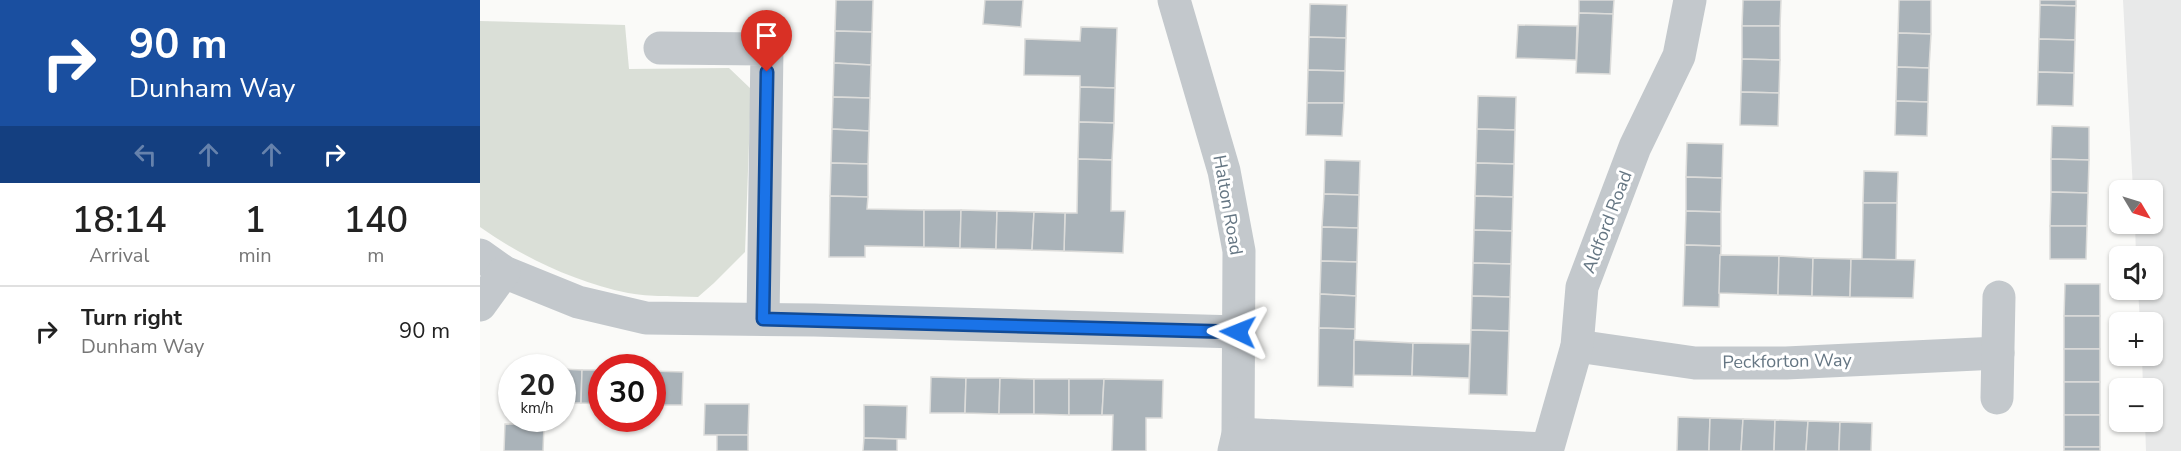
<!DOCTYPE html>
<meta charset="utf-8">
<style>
body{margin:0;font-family:"Nunito Sans",sans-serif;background:#f6f6f6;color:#222;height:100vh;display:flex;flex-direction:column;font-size:22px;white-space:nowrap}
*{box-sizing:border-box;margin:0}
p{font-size:20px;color:#767676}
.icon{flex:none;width:33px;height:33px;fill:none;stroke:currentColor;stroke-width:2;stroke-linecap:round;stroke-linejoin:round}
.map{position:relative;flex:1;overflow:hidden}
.sheet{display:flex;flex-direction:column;background:#fff;width:480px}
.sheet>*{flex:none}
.hud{background:#1a4fa0;color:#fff;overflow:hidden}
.needle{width:39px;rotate:128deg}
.fabs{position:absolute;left:1629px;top:180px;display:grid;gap:12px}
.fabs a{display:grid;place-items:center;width:54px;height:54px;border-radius:9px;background:#fff;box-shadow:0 2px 4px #0004;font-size:30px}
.speed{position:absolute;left:18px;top:354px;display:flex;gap:12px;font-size:30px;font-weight:700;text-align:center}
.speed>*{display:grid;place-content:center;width:78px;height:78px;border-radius:50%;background:#fff;box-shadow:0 2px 4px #0004;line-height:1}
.speed small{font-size:15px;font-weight:400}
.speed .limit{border:9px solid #d22;background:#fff;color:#111}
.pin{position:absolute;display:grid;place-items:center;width:51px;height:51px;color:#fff;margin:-62px -26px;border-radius:50% 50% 50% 0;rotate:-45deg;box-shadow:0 0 6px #0007}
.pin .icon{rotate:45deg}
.me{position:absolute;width:66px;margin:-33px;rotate:272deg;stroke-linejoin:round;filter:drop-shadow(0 0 4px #0008)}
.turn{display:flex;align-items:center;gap:21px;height:126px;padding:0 30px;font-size:27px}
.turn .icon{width:78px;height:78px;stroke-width:2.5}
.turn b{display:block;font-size:42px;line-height:51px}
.lanes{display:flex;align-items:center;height:57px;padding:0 30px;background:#0003;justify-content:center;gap:30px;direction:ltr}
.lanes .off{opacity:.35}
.eta{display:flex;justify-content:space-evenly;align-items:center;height:102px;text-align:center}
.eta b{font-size:36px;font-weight:600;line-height:42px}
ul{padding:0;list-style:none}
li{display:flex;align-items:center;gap:18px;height:90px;padding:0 30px;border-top:2px solid #e0e0e0}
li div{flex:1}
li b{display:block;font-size:22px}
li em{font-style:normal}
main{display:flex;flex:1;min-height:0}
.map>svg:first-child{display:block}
.built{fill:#e8e9e9}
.green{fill:#dadfd7}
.building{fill:#aab3b9;stroke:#dcdcda;stroke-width:1.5}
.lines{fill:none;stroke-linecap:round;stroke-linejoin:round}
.street{stroke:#c3c8cc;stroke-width:33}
.route-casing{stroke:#114b97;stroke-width:15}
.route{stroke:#1a73e8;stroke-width:10}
.labels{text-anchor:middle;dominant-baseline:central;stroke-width:6;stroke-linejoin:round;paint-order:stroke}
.street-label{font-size:18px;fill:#657683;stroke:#fff}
</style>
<main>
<section class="sheet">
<div class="hud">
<div class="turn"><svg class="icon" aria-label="right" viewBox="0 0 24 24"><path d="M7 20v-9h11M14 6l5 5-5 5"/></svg><div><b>90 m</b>Dunham Way</div></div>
<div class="lanes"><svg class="icon off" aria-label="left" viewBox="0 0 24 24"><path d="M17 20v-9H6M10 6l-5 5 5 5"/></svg><svg class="icon off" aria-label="ahead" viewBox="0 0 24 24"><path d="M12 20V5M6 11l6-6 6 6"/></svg><svg class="icon off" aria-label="ahead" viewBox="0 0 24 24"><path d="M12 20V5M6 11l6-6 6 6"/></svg><svg class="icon" aria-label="right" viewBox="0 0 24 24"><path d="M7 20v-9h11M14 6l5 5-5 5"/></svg></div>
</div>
<div class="eta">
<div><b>18:14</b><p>Arrival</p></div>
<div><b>1</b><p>min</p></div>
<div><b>140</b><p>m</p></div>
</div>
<ul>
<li><svg class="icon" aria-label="right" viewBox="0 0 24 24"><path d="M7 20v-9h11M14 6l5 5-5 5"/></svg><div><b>Turn right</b><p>Dunham Way</p></div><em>90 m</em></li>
</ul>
</section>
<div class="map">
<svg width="1701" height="451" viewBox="0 0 1701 451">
<rect width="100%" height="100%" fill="#fafaf8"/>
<!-- built -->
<path class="built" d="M1643,0h58v451h-35l-1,-29h7v-34h-9l-1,-32h10v-34h-12l-2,-32h14v-34h-16l-1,-32h17v-34h-19z"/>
<!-- green -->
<path class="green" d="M0,21l145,4 4,44 100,-1 22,21 -6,163 -31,31 -16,14c-23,-1 -48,0 -70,-4 -53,-11 -104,-35 -148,-66z"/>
<!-- building -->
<g class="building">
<path d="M356,0h37l-1,32 -37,-1z"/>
<path d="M505,0h38l-2,27 -38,-3z"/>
<path d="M1099,0h35l-1,14 -34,-1z"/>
<path d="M1263,0h38l-1,26h-38z"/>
<path d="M1419,0h32v34l-33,-1z"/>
<path d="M1560,0h36v6l-36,-1z"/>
<path d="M830,4l37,1 -1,33 -37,-1z"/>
<path d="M1560,5l36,1 -1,34 -36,-1z"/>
<path d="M1099,13l34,1 -3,60 -34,-1z"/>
<path d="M1038,25l59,1 -1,34 -60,-2z"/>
<path d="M1262,26h38v34l-38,-1z"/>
<path d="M601,27l36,1 -2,60 -35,-1v-11l-56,-1 1,-36 55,2z"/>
<path d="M355,31l37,1 -1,33 -37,-2z"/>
<path d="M1418,33l33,1 -2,34 -32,-1z"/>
<path d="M829,37l37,1 -1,33 -37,-1z"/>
<path d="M1559,39l36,1 -1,33 -36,-1z"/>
<path d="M1262,59l38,1 -1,33 -38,-1z"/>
<path d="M354,63l37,2 -1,33 -37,-1z"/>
<path d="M1417,67l32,1 -1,34 -32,-1z"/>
<path d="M828,70l37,1 -1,32h-37z"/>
<path d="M1558,72l36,1 -1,33 -36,-1z"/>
<path d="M600,87l35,1 -1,35 -35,-1z"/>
<path d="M1261,92l38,1 -1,33 -38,-1z"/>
<path d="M998,96l38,1 -1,33 -38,-1z"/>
<path d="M353,97l37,1 -1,33 -37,-2z"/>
<path d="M1416,101l32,1 -1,34 -32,-1z"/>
<path d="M827,103h37l-2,33 -36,-1z"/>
<path d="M599,122l35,1 -2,37 -34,-1z"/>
<path d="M1572,126l37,1v33l-38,-1z"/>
<path d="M352,129l37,2 -1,33 -37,-1z"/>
<path d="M997,129l38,1 -1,34 -38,-1z"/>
<path d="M1207,143l36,1 -1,34 -36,-1z"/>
<path d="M598,159l34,1 -1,51h14l-2,42 -59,-2 1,-38h12z"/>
<path d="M1571,159l38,1 -1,33 -37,-1z"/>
<path d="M845,160l35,1 -1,34 -35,-1z"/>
<path d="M351,163l37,1v33l-38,-1z"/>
<path d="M996,163l38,1 -1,33 -38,-1z"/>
<path d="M1384,171l34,1 -1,31h-34z"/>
<path d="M1206,177l36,1 -1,34 -35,-1z"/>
<path d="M1571,192l37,1 -1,33h-37z"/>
<path d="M844,194l35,1 -1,33 -36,-1z"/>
<path d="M350,196l38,1 -1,12 57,1v37l-59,-1v11h-36z"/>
<path d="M995,196l38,1 -1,34 -38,-1z"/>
<path d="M1383,203h34l-1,57 -34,-1z"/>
<path d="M444,210h37l-1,38 -36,-1z"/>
<path d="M481,210l36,1 -1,38 -36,-1z"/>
<path d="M517,211l37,1 -2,38 -36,-1z"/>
<path d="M1206,211l35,1v34l-36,-1z"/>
<path d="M554,212l31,1 -1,38 -32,-1z"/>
<path d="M1570,226h37l-1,33h-36z"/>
<path d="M842,227l36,1 -1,34 -36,-1z"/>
<path d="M994,230l38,1 -1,33 -38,-1z"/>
<path d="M1205,245l36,1 -2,61 -36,-1z"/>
<path d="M1240,255l59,1 -1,39 -59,-2z"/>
<path d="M1299,256l34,2 -1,38 -34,-1z"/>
<path d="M1333,258l38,1 -1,38 -38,-1z"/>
<path d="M1371,259l64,1 -2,38 -63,-1z"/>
<path d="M841,261l36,1 -1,34 -36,-2z"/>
<path d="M993,263l38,1 -1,33 -38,-1z"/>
<path d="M1585,284h35v32h-36z"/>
<path d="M840,294l36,2 -1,33 -36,-1z"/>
<path d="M992,296l38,1 -1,34 -38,-1z"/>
<rect x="1584" y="316" width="36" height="33"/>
<path d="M839,328l36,1 -2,58 -35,-1z"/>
<path d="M991,330l38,1 -2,64 -38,-1z"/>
<path d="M874,340l59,3 -1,33 -58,-1z"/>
<path d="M933,343l57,1 -1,34 -57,-2z"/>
<rect x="1584" y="349" width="36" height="33"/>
<path d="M82,369l20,1 -1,33h-19z"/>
<path d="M102,370h20v34l-21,-1z"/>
<path d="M172,371l31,1 -1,33h-30z"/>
<path d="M451,377l35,1 -1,35h-35z"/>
<path d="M486,378h34l-1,36 -34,-1z"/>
<path d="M520,378l34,1v35h-35z"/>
<path d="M554,379h35v36l-35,-1z"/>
<path d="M589,379h35l-2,36h-33z"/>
<path d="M624,379l59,1 -1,38h-16v33h-34l1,-36h-11z"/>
<rect x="1584" y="382" width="36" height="33"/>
<path d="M225,404h44l-1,31h-44z"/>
<path d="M384,405l43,1 -1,33 -42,-1z"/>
<rect x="1584" y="415" width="36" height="32"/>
<path d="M1198,417l32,1 -1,33h-32z"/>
<path d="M1230,418l33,1 -2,32h-32z"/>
<path d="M1263,419l32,1 -1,31h-33z"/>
<path d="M1295,420l33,1 -2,30h-32z"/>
<path d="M1328,421l32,1 -1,29h-33z"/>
<path d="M1360,422l32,1 -1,28h-32z"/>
<path d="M25,424l39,1 -1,26h-39z"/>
<rect x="237" y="435" width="31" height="16"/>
<path d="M384,438l33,1v12h-34z"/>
<rect x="1584" y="447" width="36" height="4"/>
</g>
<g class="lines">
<!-- street -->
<g class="street">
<path d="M694,0l50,171 15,80 -1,183 -4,17"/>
<path d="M180,48l107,1 -4,270"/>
<path d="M0,255l24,17 74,30 68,16 168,2 424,12"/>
<path d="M0,305l24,-33"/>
<path d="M1097,346l118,17h91l212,-10"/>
<path d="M1517,398l2,-101"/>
<path d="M758,434l308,15"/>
<path d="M1067,451l30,-105 5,-59 53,-140 44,-91 11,-56"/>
</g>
</g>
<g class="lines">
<!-- route casing -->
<g class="route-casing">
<path id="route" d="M287,72l-4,247 475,13"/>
</g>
<!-- route -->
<use href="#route" class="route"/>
</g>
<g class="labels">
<!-- street labels -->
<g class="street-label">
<text transform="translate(748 205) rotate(80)">Halton Road</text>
<text transform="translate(1127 222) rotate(-69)">Aldford Road</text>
<text transform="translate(1307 361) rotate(-1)">Peckforton Way</text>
</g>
</g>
</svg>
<div class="fabs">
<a><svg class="needle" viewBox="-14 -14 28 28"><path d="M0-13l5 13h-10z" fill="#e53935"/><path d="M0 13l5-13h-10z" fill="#767676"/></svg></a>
<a><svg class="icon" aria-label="sound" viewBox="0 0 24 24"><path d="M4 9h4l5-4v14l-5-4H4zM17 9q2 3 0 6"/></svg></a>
<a>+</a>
<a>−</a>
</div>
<div class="speed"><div>20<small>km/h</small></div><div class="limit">30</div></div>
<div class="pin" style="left:287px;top:72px;background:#d93025"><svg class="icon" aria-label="arrive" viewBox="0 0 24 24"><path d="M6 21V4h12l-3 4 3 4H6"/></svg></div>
<svg class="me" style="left:758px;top:332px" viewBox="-20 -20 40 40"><path d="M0-17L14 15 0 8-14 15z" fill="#1a73e8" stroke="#fff" stroke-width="4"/></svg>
</div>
</main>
